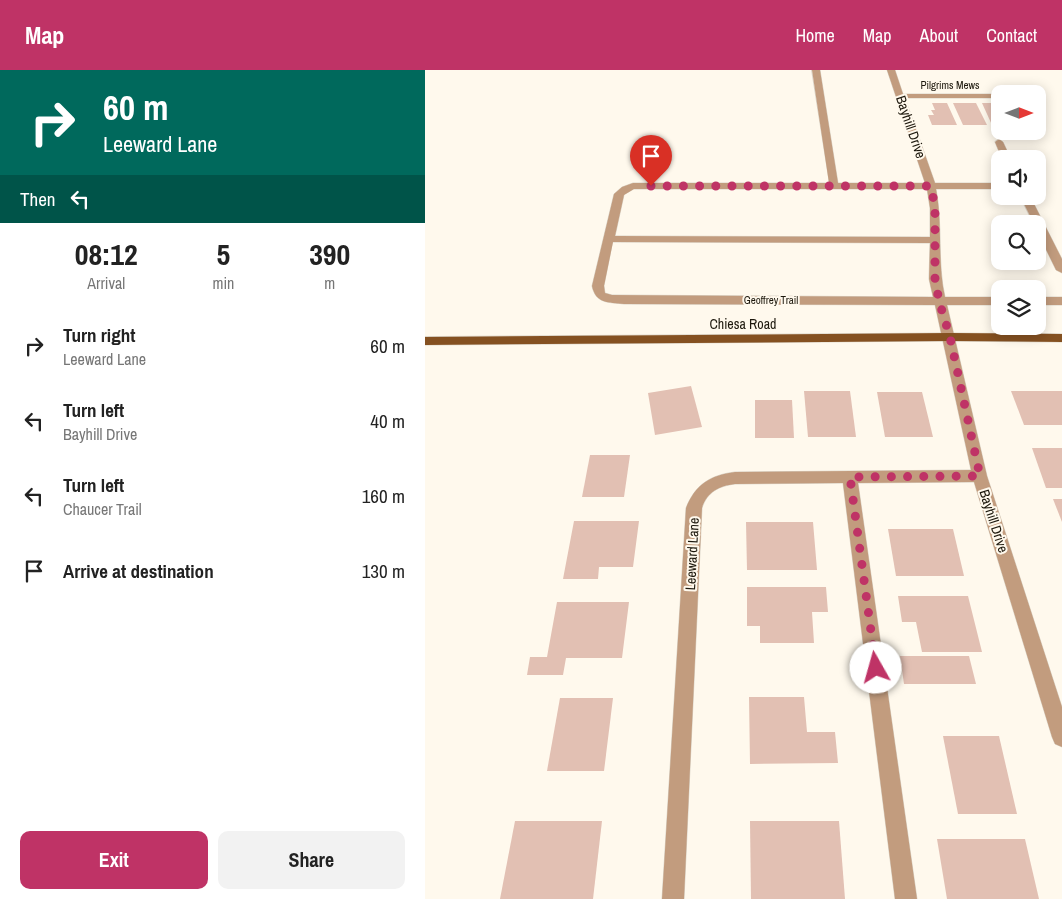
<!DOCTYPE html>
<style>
body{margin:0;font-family:"Archivo Narrow",sans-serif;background:#f2f2f2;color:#222;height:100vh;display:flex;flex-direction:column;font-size:19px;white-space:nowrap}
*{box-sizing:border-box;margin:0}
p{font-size:16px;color:#767676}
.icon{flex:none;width:28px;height:28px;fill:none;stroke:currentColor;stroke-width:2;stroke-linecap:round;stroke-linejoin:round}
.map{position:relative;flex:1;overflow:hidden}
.side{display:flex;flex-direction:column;background:#fff;width:425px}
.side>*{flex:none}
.hud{background:#00695c;color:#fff;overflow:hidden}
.needle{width:32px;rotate:90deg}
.tools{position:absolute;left:566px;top:15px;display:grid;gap:10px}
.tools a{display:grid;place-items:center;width:55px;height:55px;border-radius:10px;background:#fff;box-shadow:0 2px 12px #0003;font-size:25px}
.pin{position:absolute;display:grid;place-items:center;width:42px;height:42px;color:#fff;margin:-51px -21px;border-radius:50% 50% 50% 0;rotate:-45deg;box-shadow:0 0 5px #0007}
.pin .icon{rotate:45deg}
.me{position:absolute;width:55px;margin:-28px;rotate:353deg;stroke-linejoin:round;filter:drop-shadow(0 0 4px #0008)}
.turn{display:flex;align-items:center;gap:18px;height:105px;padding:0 20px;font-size:22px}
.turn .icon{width:65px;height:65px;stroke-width:2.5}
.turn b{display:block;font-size:35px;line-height:42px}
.then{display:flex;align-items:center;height:48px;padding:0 20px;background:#0003;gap:10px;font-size:19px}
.eta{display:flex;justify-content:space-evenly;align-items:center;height:85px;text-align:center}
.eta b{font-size:30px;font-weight:800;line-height:35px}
.action{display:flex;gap:10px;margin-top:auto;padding:10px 20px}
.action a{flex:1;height:58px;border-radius:10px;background:#bf3366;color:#fff;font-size:20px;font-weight:800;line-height:58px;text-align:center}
.action a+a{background:#f2f2f2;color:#222}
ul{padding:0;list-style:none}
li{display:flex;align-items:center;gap:15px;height:75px;padding:0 20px}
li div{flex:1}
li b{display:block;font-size:19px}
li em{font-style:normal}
header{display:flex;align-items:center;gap:30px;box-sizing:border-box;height:70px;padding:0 25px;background:#bf3366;color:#fff}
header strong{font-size:24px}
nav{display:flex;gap:28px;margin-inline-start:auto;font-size:18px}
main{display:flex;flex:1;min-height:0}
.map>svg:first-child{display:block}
.building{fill:#e2c0b3}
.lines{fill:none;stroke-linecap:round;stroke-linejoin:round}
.minor-casing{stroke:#dbd5c9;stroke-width:1}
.major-casing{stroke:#dbd5c9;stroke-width:1}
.minor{fill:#c29c7e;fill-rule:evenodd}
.major{fill:#855121;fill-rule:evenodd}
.route{stroke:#bf3366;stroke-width:9;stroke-dasharray:0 16.2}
.labels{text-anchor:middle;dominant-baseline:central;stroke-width:4;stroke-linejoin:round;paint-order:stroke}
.far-street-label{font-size:11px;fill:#1d180d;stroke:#fff9ed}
.street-label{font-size:14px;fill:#1d180d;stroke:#fff9ed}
</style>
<header>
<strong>Map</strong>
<nav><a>Home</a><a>Map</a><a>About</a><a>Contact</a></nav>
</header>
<main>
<section class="side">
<div class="hud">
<div class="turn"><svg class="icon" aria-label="right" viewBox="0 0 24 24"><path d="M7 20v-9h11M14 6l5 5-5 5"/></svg><div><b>60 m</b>Leeward Lane</div></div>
<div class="then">Then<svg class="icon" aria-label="left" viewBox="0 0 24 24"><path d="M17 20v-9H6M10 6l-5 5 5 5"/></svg></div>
</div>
<div class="eta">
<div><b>08:12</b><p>Arrival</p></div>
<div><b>5</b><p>min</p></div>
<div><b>390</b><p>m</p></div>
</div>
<ul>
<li><svg class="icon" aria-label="right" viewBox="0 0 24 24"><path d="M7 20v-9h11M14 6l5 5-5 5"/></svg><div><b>Turn right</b><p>Leeward Lane</p></div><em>60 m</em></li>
<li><svg class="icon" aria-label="left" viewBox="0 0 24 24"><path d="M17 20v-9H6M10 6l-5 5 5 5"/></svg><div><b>Turn left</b><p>Bayhill Drive</p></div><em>40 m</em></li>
<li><svg class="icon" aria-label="left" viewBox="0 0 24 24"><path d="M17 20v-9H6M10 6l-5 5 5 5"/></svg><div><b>Turn left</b><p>Chaucer Trail</p></div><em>160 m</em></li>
<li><svg class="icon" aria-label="arrive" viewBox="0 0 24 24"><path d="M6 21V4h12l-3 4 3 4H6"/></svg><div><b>Arrive at destination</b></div><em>130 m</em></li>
</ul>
<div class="action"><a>Exit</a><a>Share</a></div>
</section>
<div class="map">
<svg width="637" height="829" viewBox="0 0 637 829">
<rect width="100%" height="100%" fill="#fff9ed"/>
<!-- building -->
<g class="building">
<path d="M507,33h15l10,22h-25l-4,-10h6l-3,-5h4z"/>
<path d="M528,33h23l11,22h-24z"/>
<path d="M557,33h16l2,4v18h-8z"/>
<path d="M266,316l11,41 -47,8 -7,-42z"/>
<path d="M379,321h46l6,46h-48z"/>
<path d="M586,321h51v34h-38z"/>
<path d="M452,322h45l11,45h-48z"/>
<path d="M330,330h37l2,38h-39z"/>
<path d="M607,378h30v40h-16z"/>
<path d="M165,385h40l-6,42h-42z"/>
<path d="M628,429h9v23z"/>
<path d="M149,451h65l-6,46h-34l-1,12h-35z"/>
<path d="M321,452h67l4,48h-70z"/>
<path d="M463,459h65l11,47h-68z"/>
<path d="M322,517h79l2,25h-16l2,31h-54v-17h-13z"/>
<path d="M473,526h70l14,56h-60l-6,-30h-14z"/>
<path d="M132,532h72l-7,56h-56l-3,17h-36l3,-18h17z"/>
<path d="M475,586h69l7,28h-72z"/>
<path d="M324,627h55l3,35h28l3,31 -88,1z"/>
<path d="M135,628h53l-9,73h-57z"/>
<path d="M518,666h56l18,78h-59z"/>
<path d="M90,751h87l-9,78h-93z"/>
<path d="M325,751h89l6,78h-94z"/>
<path d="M512,769h88l14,60h-92z"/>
</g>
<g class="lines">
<!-- minor casing -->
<g class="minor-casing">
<g id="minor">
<path d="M387,0h8l18,113h87l-38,-113h8l8,24h98l-1,4h-95l30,85h65v6h-64c7,36 1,73 9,108h55v8h-53l40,171 75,231v40l-7,-3 -3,-7 -78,-255 -116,1 59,416h-22l-52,-416 -108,1c-16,2 -28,8 -33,24l-18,391h-22l24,-391c9,-23 24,-33 49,-36l236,-2 -36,-165 -311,-1c-16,-2 -28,0 -32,-18l22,-92 8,-7 11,-4h196zM209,119h293l3,19v29l-315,-1 9,-41zM188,172l317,1 -1,36 4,18 -321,-2 -7,-2 -1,-7z"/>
<path d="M574,69l4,3 8,17h-9l-7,-17z"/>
<path d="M595,126h10l32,63v14l-6,-3 -19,-39v-7h-3z"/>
<rect x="612" y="227" width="25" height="8"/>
</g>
</g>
<!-- major casing -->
<g class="major-casing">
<path id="major" d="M525,263l112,1v8l-112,-1 -525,4v-8z"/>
</g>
<!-- minor -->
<use href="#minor" class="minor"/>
<!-- major -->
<use href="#major" class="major"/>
</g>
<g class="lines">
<!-- route -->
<path class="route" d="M226,116h280l4,22v71l4,22 11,36 30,139 -130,1 26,191"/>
</g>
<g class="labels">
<!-- far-street labels -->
<g class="far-street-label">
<text x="525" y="15">Pilgrims Mews</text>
<text x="346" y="230">Geoffrey Trail</text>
</g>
<!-- street labels -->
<g class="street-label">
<text transform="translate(486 57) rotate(71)">Bayhill Drive</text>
<text x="318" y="254">Chiesa Road</text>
<text transform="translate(569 451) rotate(72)">Bayhill Drive</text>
<text transform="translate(267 484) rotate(-87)">Leeward Lane</text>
</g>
</g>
</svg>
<div class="tools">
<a><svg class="needle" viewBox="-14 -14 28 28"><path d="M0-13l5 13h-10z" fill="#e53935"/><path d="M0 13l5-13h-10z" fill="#767676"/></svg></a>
<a><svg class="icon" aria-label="sound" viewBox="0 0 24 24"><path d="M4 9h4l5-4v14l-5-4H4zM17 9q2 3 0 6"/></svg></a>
<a><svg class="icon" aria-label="search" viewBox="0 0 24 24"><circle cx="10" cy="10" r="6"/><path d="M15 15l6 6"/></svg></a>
<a><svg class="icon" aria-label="layers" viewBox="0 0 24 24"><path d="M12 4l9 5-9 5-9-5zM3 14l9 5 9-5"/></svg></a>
</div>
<div class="pin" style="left:226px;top:116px;background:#d93025"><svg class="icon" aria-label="arrive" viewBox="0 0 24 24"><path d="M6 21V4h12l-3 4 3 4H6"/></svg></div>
<svg class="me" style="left:451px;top:598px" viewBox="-20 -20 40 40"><circle r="19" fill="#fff"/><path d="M0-13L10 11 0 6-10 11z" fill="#bf3366"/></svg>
</div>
</main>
